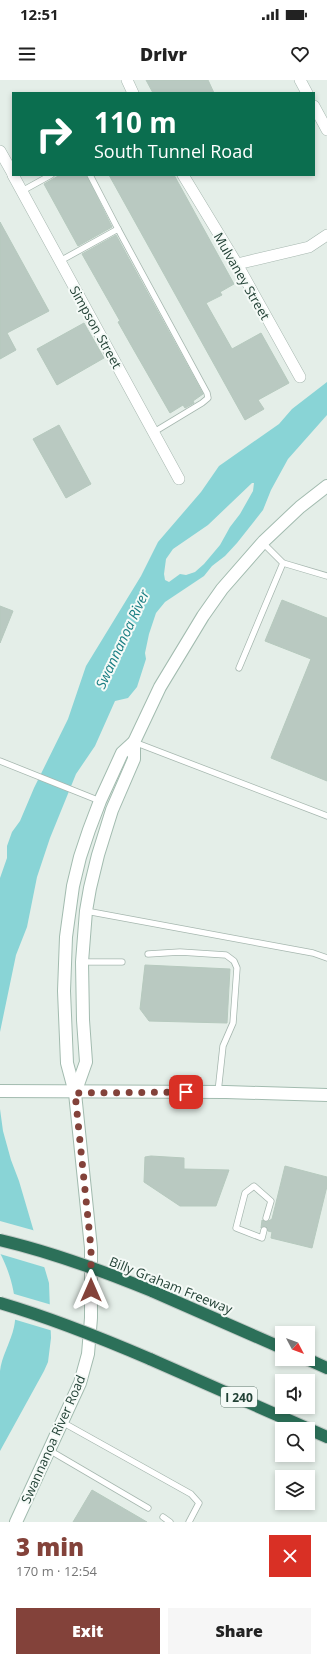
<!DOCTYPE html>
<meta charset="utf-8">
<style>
body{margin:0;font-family:"Open Sans",sans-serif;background:#f6f6f6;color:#222;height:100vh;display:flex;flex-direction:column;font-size:15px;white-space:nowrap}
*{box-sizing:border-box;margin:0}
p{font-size:13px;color:#767676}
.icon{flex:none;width:22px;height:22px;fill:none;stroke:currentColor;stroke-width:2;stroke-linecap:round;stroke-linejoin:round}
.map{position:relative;height:1442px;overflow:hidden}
.panel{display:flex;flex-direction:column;background:#fff;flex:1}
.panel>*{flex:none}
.banner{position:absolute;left:12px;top:12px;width:303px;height:84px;border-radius:0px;box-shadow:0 2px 6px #0003;background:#0b6e4f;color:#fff;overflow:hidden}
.needle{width:26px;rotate:131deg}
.tools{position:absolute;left:275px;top:1246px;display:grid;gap:8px}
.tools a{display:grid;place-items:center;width:40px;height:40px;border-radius:0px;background:#fff;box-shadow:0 2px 6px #0003;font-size:20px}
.pin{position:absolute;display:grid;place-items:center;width:34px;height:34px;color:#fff;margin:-17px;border-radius:8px;box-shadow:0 2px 6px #0006}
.me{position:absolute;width:44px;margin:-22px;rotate:0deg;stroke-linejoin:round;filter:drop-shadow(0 0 3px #0008)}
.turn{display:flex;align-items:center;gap:14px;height:84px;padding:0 16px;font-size:18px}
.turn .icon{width:52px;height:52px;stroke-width:2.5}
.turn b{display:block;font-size:28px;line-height:34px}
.round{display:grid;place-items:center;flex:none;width:42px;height:42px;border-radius:0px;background:#f6f6f6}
.headline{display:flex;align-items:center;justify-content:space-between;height:68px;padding:0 16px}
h1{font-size:24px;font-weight:800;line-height:30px;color:#83423a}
.button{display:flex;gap:8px;margin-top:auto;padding:8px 16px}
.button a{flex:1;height:46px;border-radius:0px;background:#83423a;color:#fff;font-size:16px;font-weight:800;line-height:46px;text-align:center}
.button a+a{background:#f6f6f6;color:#222}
.status{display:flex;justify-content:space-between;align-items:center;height:28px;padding:0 20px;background:#fff;direction:ltr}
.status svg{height:11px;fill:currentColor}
header{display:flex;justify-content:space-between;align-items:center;height:52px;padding:0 16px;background:#fff;font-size:18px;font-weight:800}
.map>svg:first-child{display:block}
.water{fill:#89d4d6;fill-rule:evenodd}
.pier{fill:#e4eee8}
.building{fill:#b9c9c1;stroke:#b6c9be}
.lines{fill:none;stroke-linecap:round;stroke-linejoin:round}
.lane-casing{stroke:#a6b7af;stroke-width:7}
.street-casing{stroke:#a6b7af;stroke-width:12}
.secondary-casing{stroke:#a2bbaf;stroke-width:14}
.highway-casing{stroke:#c1cac6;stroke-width:14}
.lane{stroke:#fff;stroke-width:5.5}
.street{stroke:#fff;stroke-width:11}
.secondary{stroke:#fff;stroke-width:12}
.highway{stroke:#2c7059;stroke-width:12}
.highway-bridge-casing{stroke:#c1cac6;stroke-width:14;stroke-linecap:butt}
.highway-bridge{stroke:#2c7059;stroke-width:12}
.route{stroke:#83423a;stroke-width:7;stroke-dasharray:0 12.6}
.labels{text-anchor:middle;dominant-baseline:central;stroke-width:4;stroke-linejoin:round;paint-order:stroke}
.shield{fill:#f5faf7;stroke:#61786f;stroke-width:1}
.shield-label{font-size:12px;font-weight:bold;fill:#224135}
.street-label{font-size:13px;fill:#224135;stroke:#f5faf7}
.water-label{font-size:14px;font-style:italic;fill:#187d82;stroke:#f5faf7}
</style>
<div class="status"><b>12:51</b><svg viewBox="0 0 49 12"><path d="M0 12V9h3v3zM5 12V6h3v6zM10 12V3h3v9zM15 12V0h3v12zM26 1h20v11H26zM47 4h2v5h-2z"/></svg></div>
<header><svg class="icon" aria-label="menu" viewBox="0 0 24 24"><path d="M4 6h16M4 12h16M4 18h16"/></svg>Drivr<svg class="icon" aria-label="heart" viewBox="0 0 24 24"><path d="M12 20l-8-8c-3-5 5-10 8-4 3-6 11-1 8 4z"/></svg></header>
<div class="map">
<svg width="327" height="1442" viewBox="0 0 327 1442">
<rect width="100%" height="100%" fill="#e4eee8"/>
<!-- water -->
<g class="water">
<path d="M327,302v33l-39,44 -17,31 -8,20 -26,33 -12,13 -13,10 -8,10 -39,26 -9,11 -7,21 -4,19 1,6 -9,28 -9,11 -13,3 -20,45 -19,28 -26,64 -13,39 -10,50 -11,28 -16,77v-154l7,-20v-12l5,-14 8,-11 14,-33 34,-69 18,-53 55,-90 17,-34 43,-50 18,-26 60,-42 13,-15zM252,403h2l-1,8 -13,23 -10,13 -10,18 -16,19 -9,8 -9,3 -6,-1 -11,8 -4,-2 -1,-6 2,-15 7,-10 35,-24z"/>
<path d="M0,1029l3,22 8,29 8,21 30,102 2,55 -3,24 -4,9 -44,80c0,-26 0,-54 0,-80 1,-13 11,-30 14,-44 5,-24 -3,-53 -14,-74z"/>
</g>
<!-- pier -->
<g class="pier">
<path d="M0,1141l36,10 11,37 -47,-14z"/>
<path d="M11,1213l41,12 1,26 -40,-12z"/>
</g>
<!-- building -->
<g class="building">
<path d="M146,0h62l6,13h-61z"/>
<path d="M60,95h26l26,52 -34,19 -34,-62z"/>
<path d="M109,95h65l60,109 -14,8 2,3 -16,8 26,46 29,-16 28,50 -31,17 6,9 -19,11z"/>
<path d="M0,142l49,89 -42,22 9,17 -16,9z"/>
<path d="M116,155l87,159 -10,7 1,2 -9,5 -2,-3 -13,8 -39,-68 -13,-23 2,-1 -38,-67z"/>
<path d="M84,243l20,35 -47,27 -20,-36z"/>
<path d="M59,345l32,59 -25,14 -33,-59z"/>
<path d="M282,520l45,18v163l-56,-23 40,-99 -46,-18z"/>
<path d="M0,526l13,5 -13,32z"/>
<path d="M145,885l85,4 -3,54 -78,-2 -9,-12z"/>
<path d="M151,1076l33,2v11l45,1 -13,36h-36l-36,-24 1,-25z"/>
<path d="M285,1086l42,11v9l-15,62 -41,-10 1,-6 -4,-1 -3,-5 -4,2 1,-8 5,2 5,-3z"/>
<path d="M92,1410l55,32h-74z"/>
</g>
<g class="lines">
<!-- lane casing -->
<g class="lane-casing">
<g id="lane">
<path d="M90,95l28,54"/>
<path d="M22,111l29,-16"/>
<path d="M60,181l58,-32 89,164 1,5 -6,5 -48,29"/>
<path d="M263,463l20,20 44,13"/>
<path d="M239,588l44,-105"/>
<path d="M134,662l193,74"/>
<path d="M0,681l100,40"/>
<path d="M86,831l227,42 14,5"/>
<path d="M148,874l32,-2 46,3 8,6 3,7 -4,55 -10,23 -5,46"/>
<path d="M82,882h40"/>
<path d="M264,1150l-2,8 -26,-10 9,-35 9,-7 17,15 -5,17"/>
<path d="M62,1342l129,72 8,9 -10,19"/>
<path d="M49,1370l99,58"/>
<path d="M163,1437l7,5"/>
</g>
</g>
<!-- street casing -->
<g class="street-casing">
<g id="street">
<path d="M127,0l6,13"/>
<path d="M300,0l7,13"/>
<path d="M314,26l13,24"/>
<path d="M0,71l13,23"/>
<path d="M13,95l166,304"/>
<path d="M183,95l54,89 63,113"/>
<path d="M237,184l72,-17 18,-12"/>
</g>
</g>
<!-- secondary casing -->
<g class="secondary-casing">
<g id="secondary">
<path d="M0,1011l226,1 101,3"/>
<path d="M75,1013l11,-31 -3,-42 -1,-58 4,-51 4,-23 8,-33 14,-45 22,-51v-17l26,-55 43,-71 19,-27 42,-48 36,-34 27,-21"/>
<path d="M16,1442l64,-139 8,-29 3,-36v-70l-16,-155 -8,-30 -3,-72 2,-54 7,-51 7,-29 9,-27 11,-29 22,-48 12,-11"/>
</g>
</g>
<!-- highway casing -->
<g class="highway-casing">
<g id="highway">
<path d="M152,1211l130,57"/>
<path d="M150,1279l177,78"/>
<path d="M307,1279l20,9"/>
</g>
</g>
<!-- lane -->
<use href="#lane" class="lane"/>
<!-- street -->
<use href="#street" class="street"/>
<!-- secondary -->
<use href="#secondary" class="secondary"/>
<!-- highway -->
<use href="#highway" class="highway"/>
<!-- highway-bridge casing -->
<g class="highway-bridge-casing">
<g id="highway-bridge">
<path d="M0,1160c52,12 103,31 152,51"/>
<path d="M0,1223c51,15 101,35 150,56"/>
</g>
</g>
<!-- highway-bridge -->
<use href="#highway-bridge" class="highway-bridge"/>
</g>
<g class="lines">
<!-- route -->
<path class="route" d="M91,1210v-42l-16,-155 111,-1"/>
</g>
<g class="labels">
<!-- shield labels -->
<rect class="shield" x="221" y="1307" width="36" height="20" rx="3"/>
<g class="shield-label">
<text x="239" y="1317">I 240</text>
</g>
<!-- street labels -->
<g class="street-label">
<text transform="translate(242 196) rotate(60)">Mulvaney Street</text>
<text transform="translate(96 247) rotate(61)">Simpson Street</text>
<text transform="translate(171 1205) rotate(22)">Billy Graham Freeway</text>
<text transform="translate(53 1359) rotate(-66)">Swannanoa River Road</text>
</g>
<!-- water labels -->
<g class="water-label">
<text transform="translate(122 559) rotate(-65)">Swannanoa River</text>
</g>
</g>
</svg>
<div class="tools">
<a><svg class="needle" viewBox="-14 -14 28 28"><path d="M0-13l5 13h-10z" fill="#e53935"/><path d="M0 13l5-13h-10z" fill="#767676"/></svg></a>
<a><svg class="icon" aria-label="sound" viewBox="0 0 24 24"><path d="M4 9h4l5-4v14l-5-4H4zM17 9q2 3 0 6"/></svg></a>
<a><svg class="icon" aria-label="search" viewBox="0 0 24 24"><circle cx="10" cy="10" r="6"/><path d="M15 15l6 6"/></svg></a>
<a><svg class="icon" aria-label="layers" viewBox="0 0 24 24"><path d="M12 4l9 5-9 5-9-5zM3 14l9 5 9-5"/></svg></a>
</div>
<div class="pin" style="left:186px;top:1012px;background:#d93025"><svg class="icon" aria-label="arrive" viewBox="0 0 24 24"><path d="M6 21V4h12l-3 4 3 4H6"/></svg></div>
<svg class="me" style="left:91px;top:1210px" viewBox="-20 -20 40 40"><path d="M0-17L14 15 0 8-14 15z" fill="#83423a" stroke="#fff" stroke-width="4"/></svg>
<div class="banner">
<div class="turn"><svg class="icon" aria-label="right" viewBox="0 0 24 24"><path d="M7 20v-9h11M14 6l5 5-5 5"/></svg><div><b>110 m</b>South Tunnel Road</div></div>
</div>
</div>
<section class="panel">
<div class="headline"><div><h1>3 min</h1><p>170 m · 12:54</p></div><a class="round" style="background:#d93025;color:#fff"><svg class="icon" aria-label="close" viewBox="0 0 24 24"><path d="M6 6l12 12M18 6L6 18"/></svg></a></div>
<div class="button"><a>Exit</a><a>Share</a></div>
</section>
